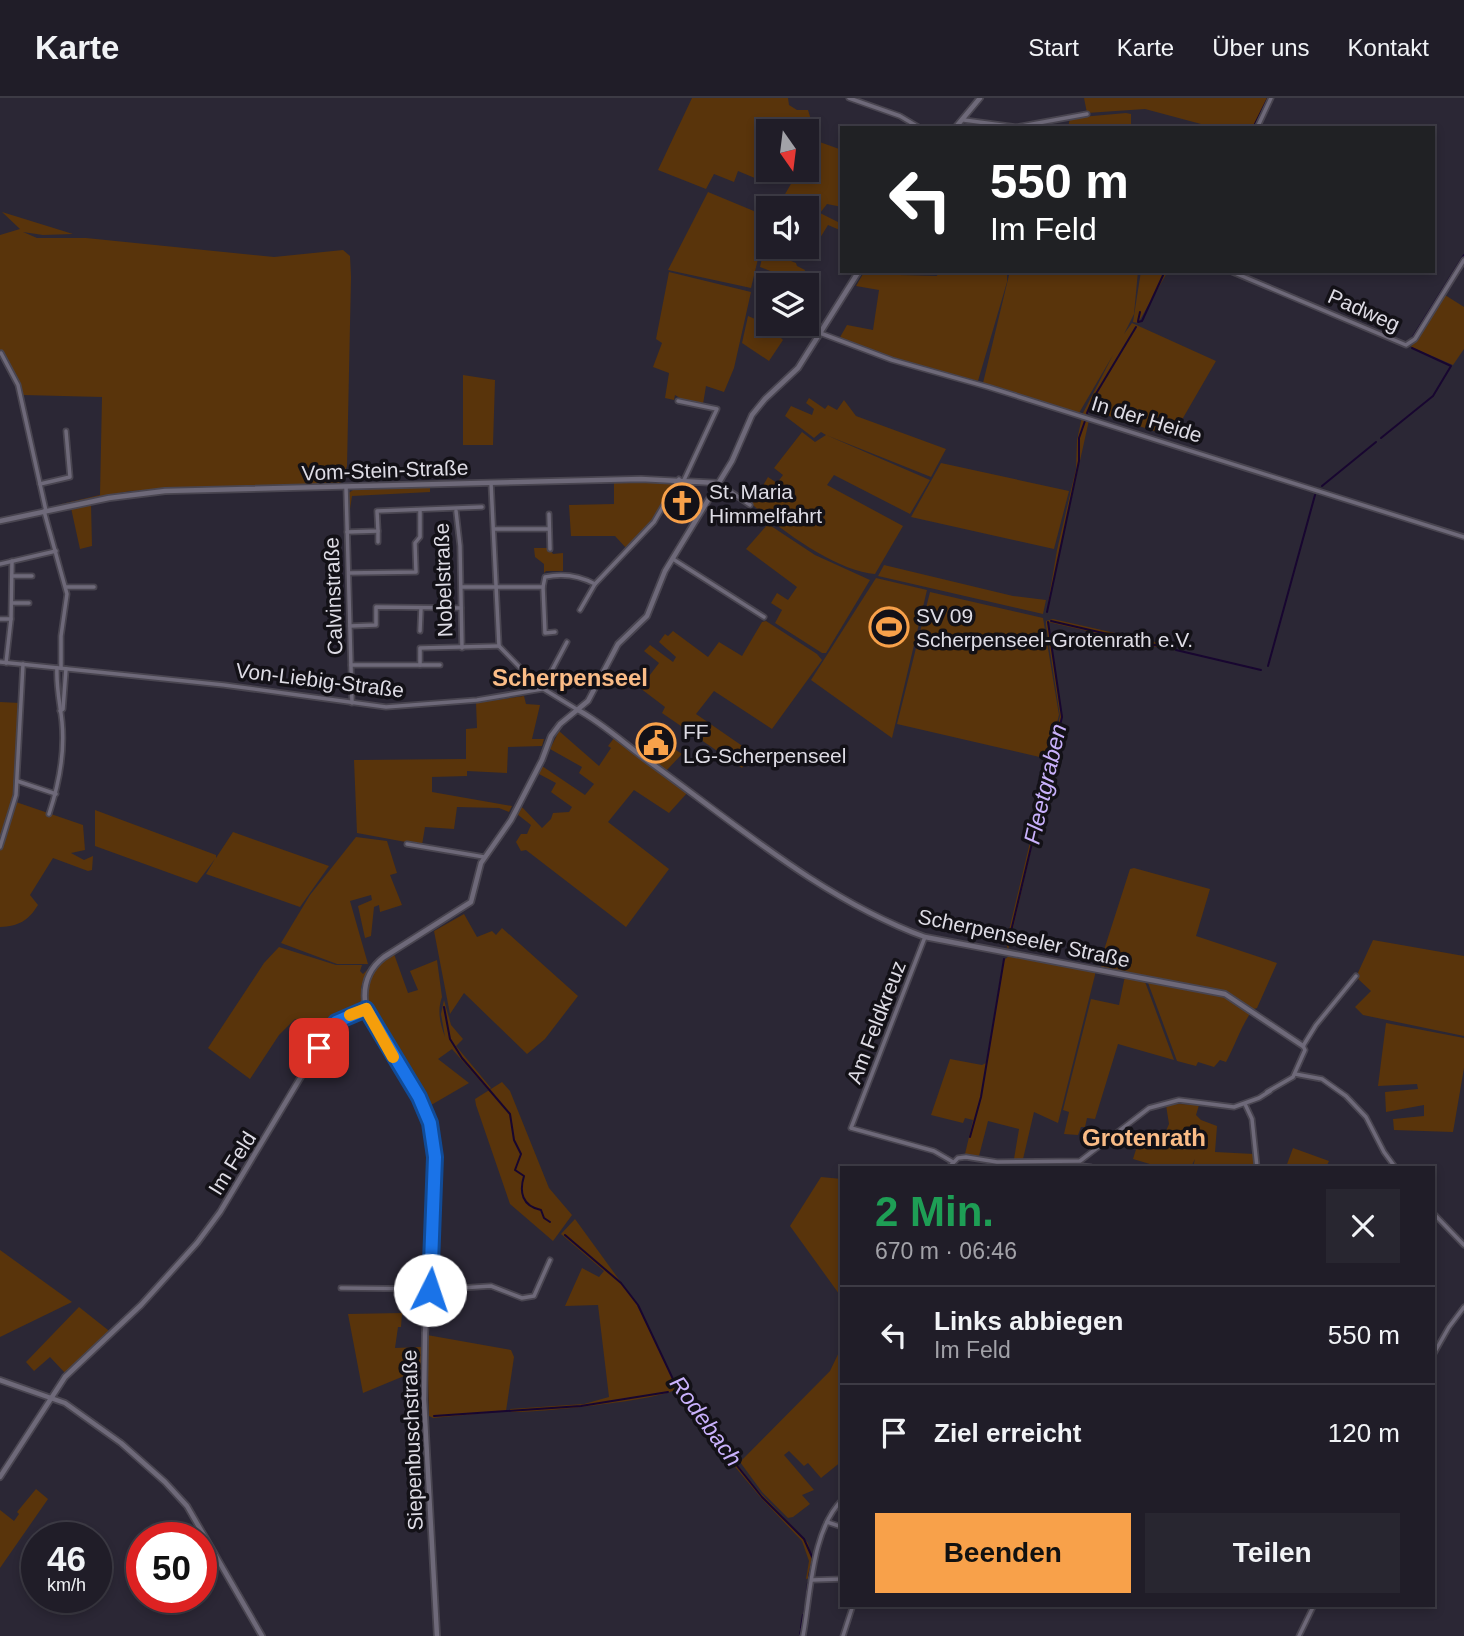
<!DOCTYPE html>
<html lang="de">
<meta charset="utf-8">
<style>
body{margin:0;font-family:Arial,sans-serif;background:#282630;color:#f1f3f6;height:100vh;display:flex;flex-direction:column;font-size:26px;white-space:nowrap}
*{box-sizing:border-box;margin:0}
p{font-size:23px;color:#a2a2a8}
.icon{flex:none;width:38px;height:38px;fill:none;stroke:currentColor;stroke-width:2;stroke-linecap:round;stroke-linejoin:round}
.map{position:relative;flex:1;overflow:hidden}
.drawer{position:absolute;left:840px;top:1068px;width:595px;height:441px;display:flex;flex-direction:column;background:#201d28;border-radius:0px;box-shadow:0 4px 10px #0003,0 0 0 2px #3d3b45}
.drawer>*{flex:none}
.banner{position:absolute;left:840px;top:28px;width:595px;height:147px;border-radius:0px;box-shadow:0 4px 10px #0003,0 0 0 2px #3d3b45;background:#202124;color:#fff;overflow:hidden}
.needle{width:46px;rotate:166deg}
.buttons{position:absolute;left:756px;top:21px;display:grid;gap:14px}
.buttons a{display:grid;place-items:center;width:63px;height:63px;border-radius:0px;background:#201d28;box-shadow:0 4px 10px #0003,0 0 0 2px #3d3b45;font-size:35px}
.speed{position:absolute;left:21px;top:1424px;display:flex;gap:14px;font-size:35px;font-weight:700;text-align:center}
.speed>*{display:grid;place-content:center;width:91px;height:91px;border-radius:50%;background:#201d28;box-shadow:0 4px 10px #0003,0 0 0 2px #3d3b45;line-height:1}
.speed small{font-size:18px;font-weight:400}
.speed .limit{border:10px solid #d22;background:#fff;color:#111}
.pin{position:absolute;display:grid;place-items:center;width:60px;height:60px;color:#fff;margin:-30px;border-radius:14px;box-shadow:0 4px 10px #0006}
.me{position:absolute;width:77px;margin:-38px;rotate:4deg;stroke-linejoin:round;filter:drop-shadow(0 0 5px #0008)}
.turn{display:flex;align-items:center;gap:24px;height:147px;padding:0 35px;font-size:32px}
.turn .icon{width:91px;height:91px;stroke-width:2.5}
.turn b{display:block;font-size:49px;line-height:60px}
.round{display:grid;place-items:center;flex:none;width:74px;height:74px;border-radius:0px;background:#282630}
.overview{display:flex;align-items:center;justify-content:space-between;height:119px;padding:0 35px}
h1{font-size:42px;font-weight:700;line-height:52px;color:#1e9e55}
.primary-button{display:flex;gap:14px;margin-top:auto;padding:14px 35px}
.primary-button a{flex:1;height:80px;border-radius:0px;background:#f8a14a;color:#111;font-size:28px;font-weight:700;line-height:80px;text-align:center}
.primary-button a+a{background:#282630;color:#f1f3f6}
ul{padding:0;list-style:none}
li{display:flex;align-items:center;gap:21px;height:98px;padding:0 35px;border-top:2px solid #3d3b45}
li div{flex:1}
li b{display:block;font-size:26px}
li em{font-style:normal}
header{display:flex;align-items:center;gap:42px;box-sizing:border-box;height:98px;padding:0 35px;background:#201d28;border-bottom:2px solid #3d3b45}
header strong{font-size:33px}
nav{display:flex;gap:38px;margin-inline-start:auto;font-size:24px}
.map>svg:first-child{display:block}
.green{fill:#59340b}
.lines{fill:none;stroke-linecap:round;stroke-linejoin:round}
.stream{stroke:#180630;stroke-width:2}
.minor-casing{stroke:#494550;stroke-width:7}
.tertiary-casing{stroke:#494550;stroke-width:8}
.secondary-casing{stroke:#494550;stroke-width:8}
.minor{stroke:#6e6979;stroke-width:3.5}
.tertiary{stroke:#6e6979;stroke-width:4.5}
.secondary{stroke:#6e6979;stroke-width:4.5}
.route-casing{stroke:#114b97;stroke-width:18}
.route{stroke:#1a73e8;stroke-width:12}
.slow{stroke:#f59e0b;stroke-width:12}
.labels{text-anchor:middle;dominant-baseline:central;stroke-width:7;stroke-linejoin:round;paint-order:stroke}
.street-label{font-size:21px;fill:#dedce5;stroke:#131117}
.poi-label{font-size:21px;fill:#dedce5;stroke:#131117;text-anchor:start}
.water-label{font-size:23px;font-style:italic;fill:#c9b1fc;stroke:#131117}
.quarter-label{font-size:24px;font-weight:bold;fill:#fabc86;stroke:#131117}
</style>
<header>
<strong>Karte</strong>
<nav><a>Start</a><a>Karte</a><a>Über uns</a><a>Kontakt</a></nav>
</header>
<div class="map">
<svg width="1464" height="1538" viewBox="0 0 1464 1538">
<rect width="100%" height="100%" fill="#2b2735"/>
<!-- green -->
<g class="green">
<path d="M692,0h96l1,7 8,5h11c5,15 8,29 -1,43v-22h-39v36l-6,14 -24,-10 -4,11 -20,-8 -8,15 -48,-19z"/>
<path d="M1084,0h186l-14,30h-40l-71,-19 -58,4z"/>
<path d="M1126,15l5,1v14h-63l2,-10z"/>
<path d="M814,42l28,10v57l-15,-3 -7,9 22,11v7l-14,-6 -16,26 -14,-4h9v-39h-30l22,-38h8v-13z"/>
<path d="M708,94l60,25 -17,71 -83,-18z"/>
<path d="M2,114l71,22 -30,1 -20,-3 14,6h49l188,19 69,-7 7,6 1,21 -4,189 -6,17 -211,8 -73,14 43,-10 2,-98 -79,-2 -3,-12 -20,-33v-115l20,-6z"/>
<path d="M768,134v20l28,11 1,3 8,4 -3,7 12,7 -2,6 -5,-5 -47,-18z"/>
<path d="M938,173h69v11l-29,99 -89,-23 -50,-19 8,-14 26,5 6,-40 -23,-4 7,-12 74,2z"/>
<path d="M1010,173h128l-4,43 -10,20 8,-11 84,38 -44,76 -84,-28 -2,7 -4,-1 31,-60 -34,58 -96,-30z"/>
<path d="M1141,173h27l-30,52 -5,-1z"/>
<path d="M669,174l82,20 -17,76 -10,24 -18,-6 -3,18 -18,-3 -10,-6 -1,5 -9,-2 4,-25 -16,-6 9,-24 -6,-4z"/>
<path d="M1445,197l19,12v42l-11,16 -42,-18z"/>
<path d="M748,218l19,8 16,16 -14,21 -27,-18z"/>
<path d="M463,277l32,5 -2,65h-30z"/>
<path d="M809,300l16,11 3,-4 9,5 7,-10 12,16 90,33 -15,28 -105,-42 104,45 -20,34 -76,-39 -7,10 76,41 -28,48c-37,-2 -97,-45 -123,-70l16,-27 9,6 6,-8 -9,-7 28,-36 13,10 11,-7 -5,-3 -7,6 -29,-22 6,-10 21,9 2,-6 -8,-6z"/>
<path d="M1082,319l7,3 -43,195 11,-65 19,-81 1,-29z"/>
<path d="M941,365l128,28 -15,58 -143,-32z"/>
<path d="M675,384l-25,44 -23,23 -12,-13h-44l-2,-31 45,-1v-21z"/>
<path d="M430,388v6l-78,4 -2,13 -2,1 -1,-16 6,-4z"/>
<path d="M91,406l1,42 -12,3 -9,-41z"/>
<path d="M768,426l47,31 55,25 -44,73h-4l-47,-30 7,-13 -11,-7 6,-10 11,7 9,-13 -51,-38z"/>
<path d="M534,450h15l4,6 10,-1v18h-17l-2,2v-9l-9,-7z"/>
<path d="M884,467l129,31 33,4 -3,14 -165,-38z"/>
<path d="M876,480l51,12 -35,148 -81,-58z"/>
<path d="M930,494l113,26 16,97 -11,44 -151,-35z"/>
<path d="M1053,521l115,26 2,5 -122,-28 14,95 -54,233 -2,-7 54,-227 -14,-91v-4z"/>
<path d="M766,523l51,33 5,6 -50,69 -58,-38 -18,23 58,40 -12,14 -80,-55 3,-6 -25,-19 19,-25 -15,-12 6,-6 23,17 3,-5 -17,-15 6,-8 3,2 5,-5 35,26 11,-15 23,14 20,-34z"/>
<path d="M524,598l2,8 14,1 -8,34h12l-2,7 -34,1 -1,26 -40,-2v5l-35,1v15l80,14 -3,6 -10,-4 -42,-1 -3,22 -29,-2 -3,18 -65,-12 -3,-73 112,-1v-30l11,-1 -1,-25z"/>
<path d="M0,604l20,1 -7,93 -13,49z"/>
<path d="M559,633l40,35 12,-18 -3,-2 6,-8 74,54 -19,21 -35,-23 -26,32 61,47 -43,58 -100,-77 -5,1 -5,-9 5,-8h6l4,-9 -14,-11 3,-9 22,23 9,-9 2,-6 16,-1 3,-5 -21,-15 5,-9 -17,-9 3,-8 43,29 9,-11 -15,-11 3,-6 -32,-18z"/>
<path d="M664,644l18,12 -16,17 -12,-9 8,-10 -4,-3z"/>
<path d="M16,704l67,23 2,25 -14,3 13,7 9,-4 -1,14 -4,1 -35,-13 -23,37 8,10c-10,16 -19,21 -38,22v-78z"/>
<path d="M95,712l121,45v3l17,-26 96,34 -29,41 -94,-33 9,-15 -18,24 -102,-37z"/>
<path d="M356,739l31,4 10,32 -7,2 12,30 -22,7 -1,-7 -5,2 -3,29 -6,2 -7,-32 14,-6 -1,-5 -21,6 18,63h-31l-56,-21 29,-48z"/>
<path d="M1134,770l76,21 -14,47 81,27 -20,45 -3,1 -29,-18 -124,-24 3,-17 26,-81z"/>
<path d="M464,816l13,23 15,-6 4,4 6,-7 76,68 -33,43 -18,15 -63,-61 -14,21 -16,-83z"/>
<path d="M1373,842l91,16v80l-101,-21 -8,-8 16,-16 -15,-14z"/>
<path d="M279,849l57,18h26l-2,6 3,3 6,-6 -8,19v20l-29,15 -13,22 -6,-5 3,-6 -21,-14 -16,16 -29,44 -42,-31 56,-85z"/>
<path d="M394,856l14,39 10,-3 -8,-19 27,-11 5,37c-5,14 -2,26 3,40l-4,-23 3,-14 7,25 12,14 -7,7 35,42 -3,2 -36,-41 -14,10 31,24 -43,25c-7,-14 -17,-30 -24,-42 -20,-34 -64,-85 -8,-112z"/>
<path d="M1010,857l85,15v5l-37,148 -24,-11 -11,47h-9l5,-30 -31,-8 -9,35 -14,-2 8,-34 -8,-2 -2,5 -32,-8 19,-56 32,6 4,-2 17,-102z"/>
<path d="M1125,878l19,3 30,81 -56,-16 -23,75 -8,-1 -2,9h-4l-3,8 -14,-1 5,-22 -6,-2 28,-111 28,6z"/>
<path d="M1147,882l70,13 34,19c-11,17 -16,33 -25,50l-6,-2 -6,7 -16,-5 -2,4 -19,-5z"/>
<path d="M1386,925l78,15v30l-11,64 -59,-2 -1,-11 31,-3v-11l-38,7 -1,-20 33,-3 -1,-5 -39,2z"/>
<path d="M502,984l8,9 39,97 23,27 -19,26 -43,-37 -34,-99 -1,-6z"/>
<path d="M1179,1006l20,1 -3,10 5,5 16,6 -2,26 39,2 2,13h-63l2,-8 -4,8h-31l-27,-8 5,-16 20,6 11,-25 -3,-19z"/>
<path d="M1293,1050l36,13 -3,6h-40z"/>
<path d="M821,1079l21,2v119l-52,-72z"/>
<path d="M575,1121l61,84 42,85c-12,12 -144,25 -167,24l-1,-3 74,-5 25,-7 -11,-92 -33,1 17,-38 17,9 5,-6 -43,-37z"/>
<path d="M0,1152l72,52 -72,35z"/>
<path d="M79,1209l29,23 1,4 -43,40 -16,-17 -16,14 -8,-9z"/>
<path d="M402,1215l-1,14h-3l-3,21 26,-1v22l-58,24 -15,-79z"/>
<path d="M427,1237l84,15 3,7 -8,54 -73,7 -4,-2z"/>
<path d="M842,1248v115l-21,17 -13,-15 -4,3 -15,-15 -5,4 30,35 -12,5 8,9 -17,13 -5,1 -26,-26 -22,-30 90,-91z"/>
<path d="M679,1293l77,97 52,55 5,20 -3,15 -4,1 3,-18 -7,-20 -41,-43 -45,-54z"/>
<path d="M36,1391l12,10 -48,69v-58l14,11 5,-7 -2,-2z"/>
</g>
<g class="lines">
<!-- stream -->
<g class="stream">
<path d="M1253,30l15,-30"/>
<path d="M1327,212l18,8"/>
<path d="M1138,223l2,-9"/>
<path d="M1138,224l4,-1 23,-50"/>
<path d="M1411,242l53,-85"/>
<path d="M1087,315l7,-16 42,-70"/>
<path d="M1381,340l52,-42 18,-30 -39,-18"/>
<path d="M1322,388l54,-44"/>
<path d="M1047,514l32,-151v-23l6,-17"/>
<path d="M1051,523l117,27"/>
<path d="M1176,552l85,20"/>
<path d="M1268,568l47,-171"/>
<path d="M1008,846l54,-227 -14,-95"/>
<path d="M444,909l6,32 12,19 48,56 4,26 7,14 -6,16 9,6c-5,16 -2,30 17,34l3,8 6,4"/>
<path d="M970,1039l11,-40 23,-138"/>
<path d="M565,1137l56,48 17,22 42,89 82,103 42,42 9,20 -4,17"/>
<path d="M434,1318l147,-10 87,-14"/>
<path d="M807,1492l1,-7"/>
<path d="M806,1505l1,-11"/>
<path d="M804,1515l1,-6"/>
<path d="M801,1530l2,-13"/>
<path d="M800,1536l1,-4"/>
</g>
<!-- minor casing -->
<g class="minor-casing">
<g id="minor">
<path d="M849,0l51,18 20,12"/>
<path d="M964,22l52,7 71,-13"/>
<path d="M1257,30l14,-30"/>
<path d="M1230,173l176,74 9,-6 49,-79"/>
<path d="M820,235l72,27 96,27 476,150"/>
<path d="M1,255l17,32 28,126"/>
<path d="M678,303l39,8 -33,71"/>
<path d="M491,385l8,163 38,39 41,25"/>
<path d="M718,385l32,22"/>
<path d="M40,386l30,-7 -4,-46"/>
<path d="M346,389l6,216"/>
<path d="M44,413l23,83 -6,42v32"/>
<path d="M456,413l4,35 2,102"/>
<path d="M549,416l1,35"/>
<path d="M494,431h55"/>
<path d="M347,434l31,-1 -1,-20 105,-4"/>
<path d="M378,444v-11"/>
<path d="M673,461l91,58"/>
<path d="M0,466l56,-13"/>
<path d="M349,475l67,-1 -1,-29 5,-6v-27"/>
<path d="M13,478h19"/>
<path d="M66,489h28"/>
<path d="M462,489h81l2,-10c18,-4 33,-2 50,7"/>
<path d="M543,489l2,46 10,-1"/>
<path d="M12,505h17"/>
<path d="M580,512l15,-26 59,-62 25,-43"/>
<path d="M0,521h11"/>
<path d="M350,528l26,-1v-18l85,1"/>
<path d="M420,533l1,-23"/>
<path d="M0,564l224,23 162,22 91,-7 65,-11"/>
<path d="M6,565l5,-44 1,-58"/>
<path d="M351,567h89"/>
<path d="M420,567v-17l79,-2"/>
<path d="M540,589l11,-15 16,-30"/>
<path d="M60,613l3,-2 3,-40"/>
<path d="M17,683l39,13"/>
<path d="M49,716c10,-30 16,-61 13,-92 -2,-19 -6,-35 -5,-54"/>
<path d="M407,746l77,13"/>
<path d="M0,749l16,-52 7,-131"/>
<path d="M925,839l-74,191 83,23 19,11"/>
<path d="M1295,976l27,5 24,17 20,21 18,35 11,15"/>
<path d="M1267,994l26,-15 12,-27 -2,-4 13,-21 40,-49"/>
<path d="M1245,1006l7,15 5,48"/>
<path d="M1082,1068l9,1"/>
<path d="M949,1069l9,-9 8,-1 31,5 83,-1 69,-53 30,-8 55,7 25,-9 11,-7"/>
<path d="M1433,1115l31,32"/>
<path d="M341,1190l89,1"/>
<path d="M430,1192l61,-4 31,12 12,-2 16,-36"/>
<path d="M1433,1257l16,-28 15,-20"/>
<path d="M827,1424l15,5"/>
<path d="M812,1482l30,-1"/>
<path d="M803,1538c8,-41 8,-105 39,-136"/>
<path d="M843,1538l10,-31"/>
<path d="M1299,1538l15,-31"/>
</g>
</g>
<!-- tertiary casing -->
<g class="tertiary-casing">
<g id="tertiary">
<path d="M578,612c26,14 49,36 73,53 87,63 173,137 274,174l300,57 78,52"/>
<path d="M0,1282l65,23 56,40 44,39 22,24 75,130"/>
<path d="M0,1379l65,-100 76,-72 56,-62 23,-31 112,-187 34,-16"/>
</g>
</g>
<!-- secondary casing -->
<g class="secondary-casing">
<g id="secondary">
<path d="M955,30l25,-30"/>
<path d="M0,423l109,-23 56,-7 476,-12 77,4"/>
<path d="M437,1538l-13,-236 1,-67 10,-126v-55l-5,-29 -8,-19 -56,-95c-4,-21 1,-39 18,-52l87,-55 10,-39 30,-43 31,-60 9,-24 9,-12 28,-23 30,-57 29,-28 18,-45 67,-110 20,-46 13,-16 33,-31 61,-97"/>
</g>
</g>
<!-- minor -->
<use href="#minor" class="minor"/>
<!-- tertiary -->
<use href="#tertiary" class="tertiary"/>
<!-- secondary -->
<use href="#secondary" class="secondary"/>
</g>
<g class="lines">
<!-- route casing -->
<g class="route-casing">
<path id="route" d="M319,950l17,-26 30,-13 53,88 11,26 5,34 -5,133"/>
</g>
<!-- route -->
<use href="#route" class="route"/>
<!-- slow -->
<path class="slow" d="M350,917l16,-6 27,48"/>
</g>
<!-- icons -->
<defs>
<g id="church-ring" transform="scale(2.0125)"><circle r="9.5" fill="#131117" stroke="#f8a14a" stroke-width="1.5"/><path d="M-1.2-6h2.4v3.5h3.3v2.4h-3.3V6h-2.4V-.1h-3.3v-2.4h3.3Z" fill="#f8a14a"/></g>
<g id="stadium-ring" transform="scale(2.0125)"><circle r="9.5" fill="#131117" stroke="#f8a14a" stroke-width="1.5"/><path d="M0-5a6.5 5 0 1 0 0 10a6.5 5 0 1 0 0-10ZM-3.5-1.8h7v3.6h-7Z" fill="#f8a14a"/></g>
<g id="civic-ring" transform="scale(2.0125)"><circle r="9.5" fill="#131117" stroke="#f8a14a" stroke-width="1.5"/><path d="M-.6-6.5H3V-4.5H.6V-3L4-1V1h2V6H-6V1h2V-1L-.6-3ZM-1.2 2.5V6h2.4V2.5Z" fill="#f8a14a"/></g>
</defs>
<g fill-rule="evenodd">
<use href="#church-ring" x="682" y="405"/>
<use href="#stadium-ring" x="889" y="529"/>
<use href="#civic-ring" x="656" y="645"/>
</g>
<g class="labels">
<!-- street labels -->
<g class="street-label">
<text transform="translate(1364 212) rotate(24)">Padweg</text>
<text transform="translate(1147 321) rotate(17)">In der Heide</text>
<text transform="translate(385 372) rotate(-2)">Vom-Stein-Straße</text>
<text transform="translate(443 482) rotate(-92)">Nobelstraße</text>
<text transform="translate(333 498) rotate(-92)">Calvinstraße</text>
<text transform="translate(320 582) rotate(7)">Von-Liebig-Straße</text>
<text transform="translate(1024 840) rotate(12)">Scherpenseeler Straße</text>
<text transform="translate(876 924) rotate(-69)">Am Feldkreuz</text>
<text transform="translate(232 1065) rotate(-58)">Im Feld</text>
<text transform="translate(412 1342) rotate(-92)">Siepenbuschstraße</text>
</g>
<!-- poi labels -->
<g class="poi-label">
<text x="709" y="393">St. Maria<tspan x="709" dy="24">Himmelfahrt</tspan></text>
<text x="916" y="517">SV 09<tspan x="916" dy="24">Scherpenseel-Grotenrath e.V.</tspan></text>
<text x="683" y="633">FF<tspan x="683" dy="24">LG-Scherpenseel</tspan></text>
</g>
<!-- water labels -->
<g class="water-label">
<text transform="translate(1045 686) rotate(-77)">Fleetgraben</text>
<text transform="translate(706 1323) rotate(54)">Rodebach</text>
</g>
<!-- quarter labels -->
<g class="quarter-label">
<text x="570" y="579">Scherpenseel</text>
<text x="1144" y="1039">Grotenrath</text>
</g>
</g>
</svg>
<div class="buttons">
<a><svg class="needle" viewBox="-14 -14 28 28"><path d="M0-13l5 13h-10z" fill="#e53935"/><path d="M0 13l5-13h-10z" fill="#a2a2a8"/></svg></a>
<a><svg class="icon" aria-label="sound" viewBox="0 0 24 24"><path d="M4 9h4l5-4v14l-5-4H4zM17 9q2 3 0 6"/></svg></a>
<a><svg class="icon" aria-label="layers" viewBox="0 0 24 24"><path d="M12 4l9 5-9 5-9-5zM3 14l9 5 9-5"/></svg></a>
</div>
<div class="speed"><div>46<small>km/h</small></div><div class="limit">50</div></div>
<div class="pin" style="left:319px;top:950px;background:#d93025"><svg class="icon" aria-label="arrive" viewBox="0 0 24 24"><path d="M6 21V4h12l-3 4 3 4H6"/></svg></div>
<svg class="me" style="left:430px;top:1192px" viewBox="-20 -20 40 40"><circle r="19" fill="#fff"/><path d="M0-13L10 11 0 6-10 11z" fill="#1a73e8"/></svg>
<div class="banner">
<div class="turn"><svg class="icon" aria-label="left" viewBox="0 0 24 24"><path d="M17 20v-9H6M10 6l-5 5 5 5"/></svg><div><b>550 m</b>Im Feld</div></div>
</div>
<section class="drawer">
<div class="overview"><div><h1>2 Min.</h1><p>670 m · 06:46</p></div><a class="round"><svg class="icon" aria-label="close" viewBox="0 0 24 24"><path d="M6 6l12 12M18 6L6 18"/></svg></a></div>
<ul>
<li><svg class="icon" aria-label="left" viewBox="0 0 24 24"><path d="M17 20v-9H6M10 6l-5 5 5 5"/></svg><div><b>Links abbiegen</b><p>Im Feld</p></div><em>550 m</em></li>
<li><svg class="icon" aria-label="arrive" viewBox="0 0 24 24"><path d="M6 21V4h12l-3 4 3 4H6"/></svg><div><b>Ziel erreicht</b></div><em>120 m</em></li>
</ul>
<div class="primary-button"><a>Beenden</a><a>Teilen</a></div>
</section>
</div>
